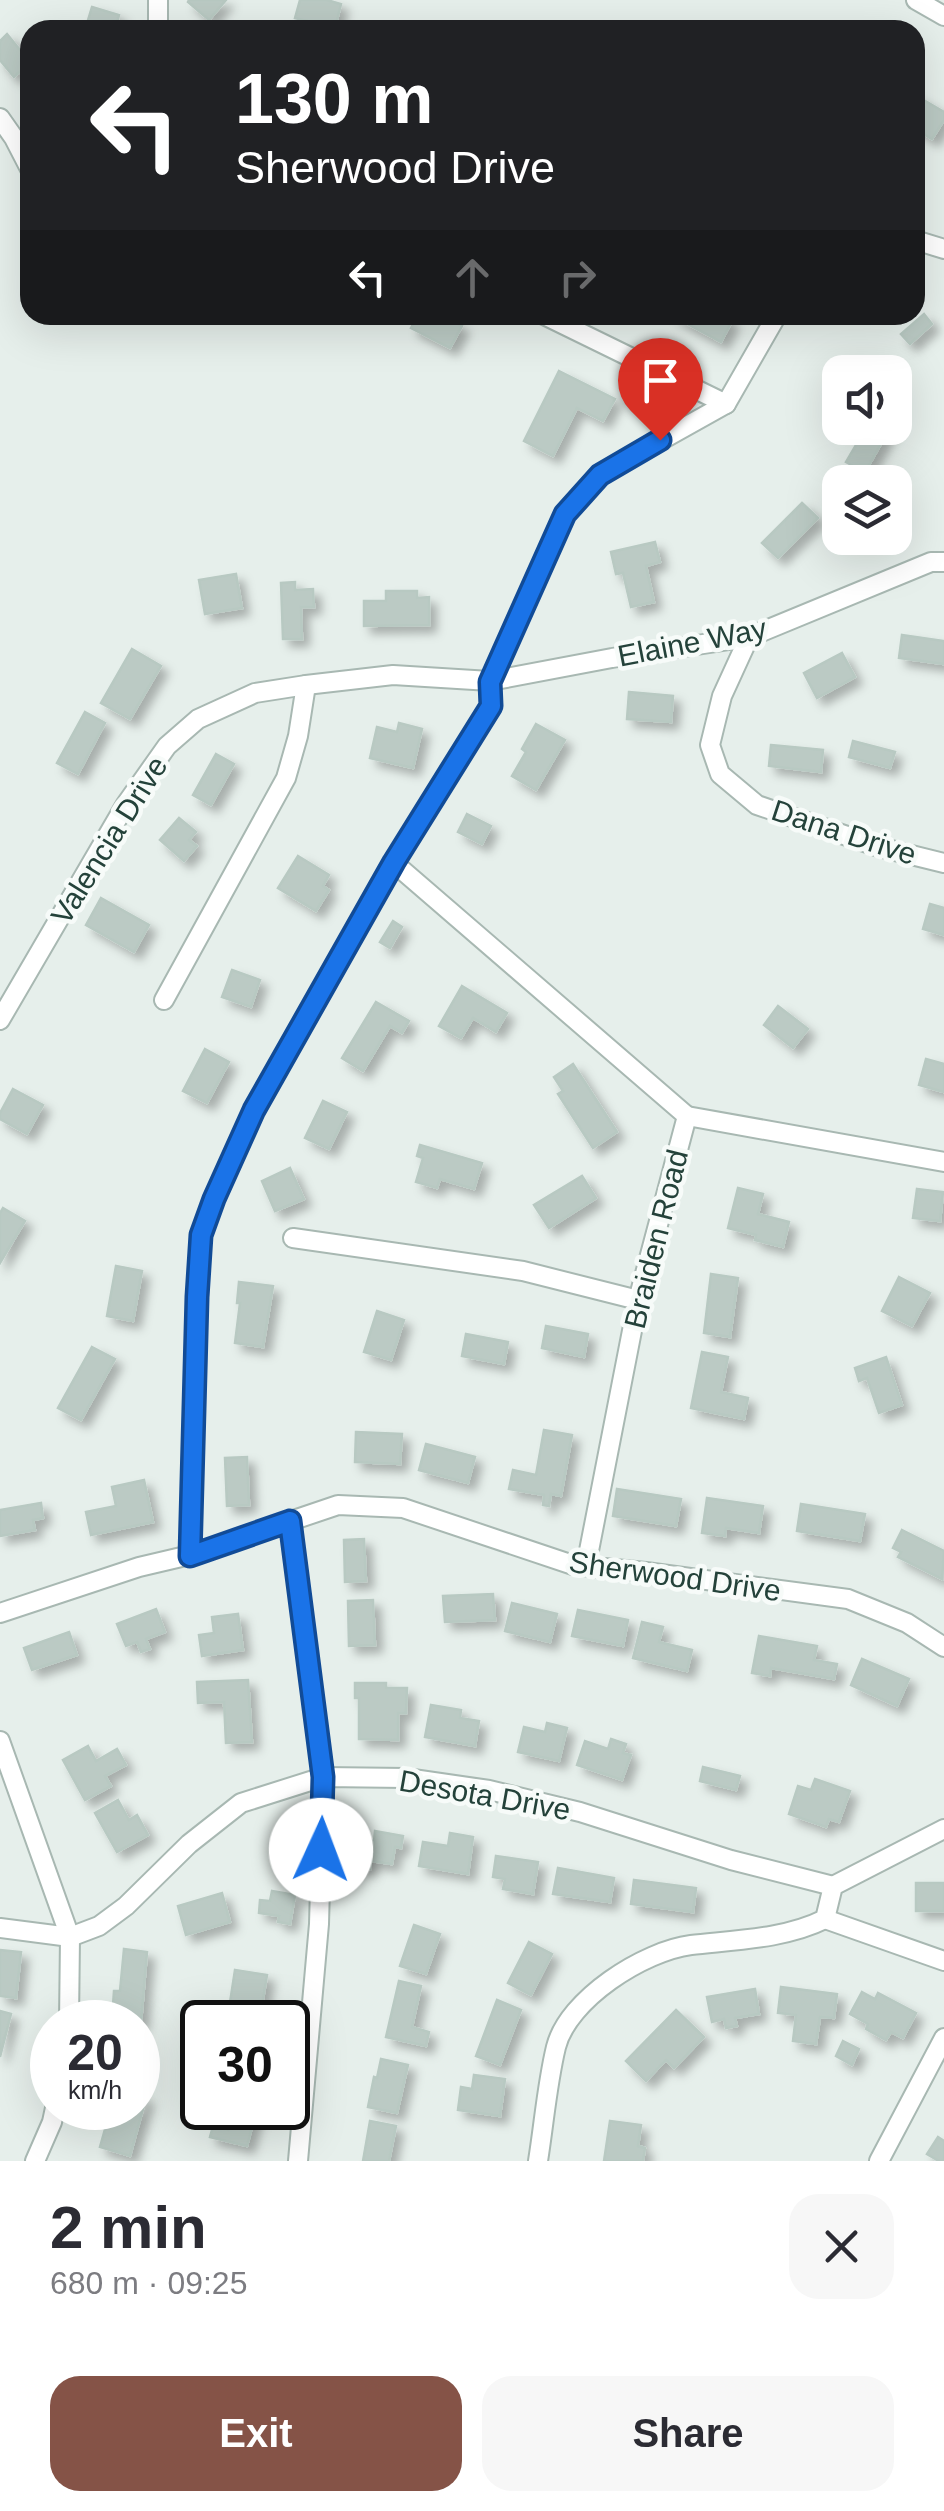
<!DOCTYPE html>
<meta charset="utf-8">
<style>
body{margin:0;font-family:Arial,sans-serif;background:#f7f7f7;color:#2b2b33;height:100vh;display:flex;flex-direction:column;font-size:38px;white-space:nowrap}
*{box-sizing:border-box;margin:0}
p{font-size:32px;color:#7c7c81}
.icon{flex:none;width:55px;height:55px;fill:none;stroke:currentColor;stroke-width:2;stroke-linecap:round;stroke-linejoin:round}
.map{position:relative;height:2161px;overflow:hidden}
.details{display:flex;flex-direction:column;background:#fff;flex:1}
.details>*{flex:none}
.guide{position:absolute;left:20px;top:20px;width:905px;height:305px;border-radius:30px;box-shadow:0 10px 40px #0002;background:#202124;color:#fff;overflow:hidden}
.fabs{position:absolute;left:822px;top:355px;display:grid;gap:20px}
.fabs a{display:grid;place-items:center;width:90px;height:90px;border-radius:20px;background:#fff;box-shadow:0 10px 40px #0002;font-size:50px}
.speed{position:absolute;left:30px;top:2000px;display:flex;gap:20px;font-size:50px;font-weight:700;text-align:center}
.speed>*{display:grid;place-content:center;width:130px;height:130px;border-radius:50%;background:#fff;box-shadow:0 10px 40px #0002;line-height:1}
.speed small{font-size:25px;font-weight:400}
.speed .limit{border:5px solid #111;border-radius:15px;background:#fff;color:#111}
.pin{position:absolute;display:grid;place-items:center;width:85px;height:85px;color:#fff;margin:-102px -42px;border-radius:50% 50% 50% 0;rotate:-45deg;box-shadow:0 0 10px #0007}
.pin .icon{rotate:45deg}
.me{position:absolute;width:110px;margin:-55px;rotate:2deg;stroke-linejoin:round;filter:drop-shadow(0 0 8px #0008)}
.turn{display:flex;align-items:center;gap:35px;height:210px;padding:0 50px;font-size:45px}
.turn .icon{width:130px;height:130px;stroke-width:2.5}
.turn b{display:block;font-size:70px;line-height:85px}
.lanes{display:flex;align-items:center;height:95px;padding:0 50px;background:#0003;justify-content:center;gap:50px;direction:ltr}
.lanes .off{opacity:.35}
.round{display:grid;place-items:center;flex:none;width:105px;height:105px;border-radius:30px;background:#f7f7f7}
.headline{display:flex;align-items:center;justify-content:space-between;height:170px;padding:0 50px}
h1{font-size:60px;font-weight:600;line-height:75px}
.button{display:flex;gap:20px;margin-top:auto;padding:20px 50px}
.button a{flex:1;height:115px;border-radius:30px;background:#855347;color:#fff;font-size:40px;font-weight:600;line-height:115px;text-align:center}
.button a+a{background:#f7f7f7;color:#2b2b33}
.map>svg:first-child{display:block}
.building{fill:#bbcac4;stroke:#b8c9c2;stroke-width:2.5;filter:url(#shadow)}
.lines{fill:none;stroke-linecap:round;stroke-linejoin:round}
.minor-casing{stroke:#a8b8b2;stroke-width:22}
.minor{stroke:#fff;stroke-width:18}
.route-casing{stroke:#114b97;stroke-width:25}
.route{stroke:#1a73e8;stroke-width:18}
.labels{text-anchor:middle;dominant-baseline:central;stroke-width:9;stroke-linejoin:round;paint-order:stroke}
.street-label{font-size:30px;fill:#24423a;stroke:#f7fbf9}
</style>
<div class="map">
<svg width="944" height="2161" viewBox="0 0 944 2161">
<defs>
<filter id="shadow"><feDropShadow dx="7" dy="7" stdDeviation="5" flood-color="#0004"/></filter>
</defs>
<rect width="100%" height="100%" fill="#e6efeb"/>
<!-- building -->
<g class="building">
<path d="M189,0h37l-17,20 -21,-18z"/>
<path d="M300,0h27l14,4 -6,24 -40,-10z"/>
<path d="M92,7l27,8 -4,15h-30z"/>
<path d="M7,34l13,16 10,-8v21l-16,14 -14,-17v-19z"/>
<path d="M915,95l29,17v8l-12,19 -17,-10z"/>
<path d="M924,314l8,10 -22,20 -9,-10z"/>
<path d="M418,315h23l21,11 -12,22 -39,-20z"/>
<path d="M671,315h51l10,6 -11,21z"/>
<path d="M559,371l56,28 -12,22 -26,-13 -24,48 -29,-15z"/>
<path d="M866,428h24l-25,44 -19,-10z"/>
<path d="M802,503l16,15 -40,40 -16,-15z"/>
<path d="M655,542l5,20 -14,4 8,36 -23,5 -8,-34 -7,1 -5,-22z"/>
<path d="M236,574l6,34 -37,6 -6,-34z"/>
<path d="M295,582v8l18,-1 1,18h-13l1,32h-19l-2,-56z"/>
<path d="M386,591h31v7l12,-1v28l-65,1v-25h22z"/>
<path d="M902,635l42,6v23l-45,-6z"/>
<path d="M132,649l29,17 -31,53 -29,-16z"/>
<path d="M842,653l13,24 -38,21 -13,-25z"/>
<path d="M629,692l44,4 -2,26 -44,-3z"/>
<path d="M85,712l20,11 -27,51 -21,-11z"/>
<path d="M399,723l23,6 -9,39 -43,-10 7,-31 20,5z"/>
<path d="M536,724l29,16 -29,50 -24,-14 14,-24 -4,-3z"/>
<path d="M853,741l42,11 -5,16 -41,-11z"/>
<path d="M771,745l52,5 -2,22 -52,-6z"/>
<path d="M216,754l18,10 -23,41 -18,-10z"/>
<path d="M467,814l24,12 -9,18 -24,-12z"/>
<path d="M179,818l17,14 -7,8 8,6 -13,15 -24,-21z"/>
<path d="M298,856l31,19 -6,11 6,4 -13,21 -38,-23z"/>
<path d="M101,898l48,27 -15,27 -48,-27z"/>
<path d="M930,904l14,4v27l-21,-6z"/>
<path d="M393,921l9,6 -12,21 -10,-6z"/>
<path d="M232,970l28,10 -9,27 -29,-10z"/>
<path d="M462,986l45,27 -11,19 -23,-14 -12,20 -22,-12z"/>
<path d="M376,1002l33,19 -7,12 -12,-7 -27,45 -21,-13z"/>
<path d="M778,1006l30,23 -15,19 -29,-23z"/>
<path d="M205,1049l24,13 -22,41 -24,-12z"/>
<path d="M926,1059l18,5v28l-25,-7z"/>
<path d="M573,1064l44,68 -24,16 -35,-54 5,-3 -9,-14z"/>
<path d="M13,1089l30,16 -16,29 -27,-15v-6z"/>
<path d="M323,1101l24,11 -18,37 -24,-11z"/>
<path d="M420,1145l62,18 -8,26 -34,-10 -3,9 -21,-6 7,-24 -6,-2z"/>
<path d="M290,1168l14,31 -29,12 -13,-30z"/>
<path d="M582,1176l14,22 -47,30 -15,-23z"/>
<path d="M738,1188l25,6 -5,20 31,8 -6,25 -28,-7 1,-5 -28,-7z"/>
<path d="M917,1189l26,3 -3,29 -27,-3z"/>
<path d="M3,1208l22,13 -25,42v-50z"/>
<path d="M116,1266l26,5 -9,50 -26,-5z"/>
<path d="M711,1274l27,4 -8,59 -26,-4z"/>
<path d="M899,1277l31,16 -18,33 -30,-15z"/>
<path d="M239,1282l34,4 -10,61 -28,-4 5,-40h-3z"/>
<path d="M377,1311l27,9 -13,40 -27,-8z"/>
<path d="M546,1326l42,8 -4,23 -42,-9z"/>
<path d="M466,1334l42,8 -4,22 -42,-8z"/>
<path d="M92,1347l23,12 -34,61 -23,-12z"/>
<path d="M702,1352l26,5 -7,35 27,6 -4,21 -53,-11z"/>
<path d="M886,1357l16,48 -23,8 -12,-35 -8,3 -4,-13z"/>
<path d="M544,1430l28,5 -11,61 -10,-2 -2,12 -6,-1 1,-10 -35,-6 4,-19 23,5z"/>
<path d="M356,1432l46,2 -2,30 -45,-2z"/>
<path d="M426,1444l49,13 -7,26 -49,-13z"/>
<path d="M247,1457l2,48 -22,1 -2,-48z"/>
<path d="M144,1480l9,42 -62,13 -5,-23 30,-6 -4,-19z"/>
<path d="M617,1489l64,10 -5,27 -63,-10z"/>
<path d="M707,1498l56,8 -4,27 -33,-5 -1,8 -23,-3z"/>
<path d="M41,1503l2,15 -10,2 2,10 -35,6v-26z"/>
<path d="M801,1504l64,10 -5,27 -63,-10z"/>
<path d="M902,1530l42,21 -2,28 -44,-22 3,-5 -8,-4z"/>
<path d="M364,1539l2,42 -21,1 -1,-42z"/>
<path d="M493,1594l2,26 -50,2 -2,-26z"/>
<path d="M373,1600l2,45 -26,1 -1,-45z"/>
<path d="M512,1603l45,11 -7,28 -45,-11z"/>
<path d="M156,1609l9,23 -19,7 4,10 -9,3 -4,-10 -11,4 -9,-22z"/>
<path d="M578,1610l50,10 -5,26 -51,-10z"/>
<path d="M238,1614l5,36 -41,6 -3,-21 15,-2 -2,-16z"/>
<path d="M642,1622l21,5 -4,15 33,8 -5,21 -54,-13z"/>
<path d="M69,1632l8,23 -45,15 -8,-22z"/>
<path d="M759,1636l58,10 -3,14 23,4 -3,15 -63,-11 -1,8 -18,-3z"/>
<path d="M862,1659l47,20 -12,27 -46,-21z"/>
<path d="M248,1680l4,62 -26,1 -2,-41 -26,1 -1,-21z"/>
<path d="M355,1683h31v5h21l-1,25h-8v27l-39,-1v-41h-4z"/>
<path d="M431,1705l30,5 -1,8 19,3 -4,25 -50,-9z"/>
<path d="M547,1723l20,5 -8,33 -41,-9 6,-25 21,5z"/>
<path d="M611,1739l15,5 -3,9 8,2 -9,25 -45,-15 8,-24 23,8z"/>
<path d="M88,1746l8,15 21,-12 9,16 -21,11 6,10 -26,14 -22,-40z"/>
<path d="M703,1767l37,9 -4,14 -36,-9z"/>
<path d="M815,1779l35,12 -11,31 -10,-3 -3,8 -37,-13 9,-28 13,4z"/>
<path d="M118,1800l11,20 8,-5 11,20 -31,17 -22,-39z"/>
<path d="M375,1831l28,5 -2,12 -6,-1 -3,17 -21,-3 -1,8 -14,-3 4,-27 14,2z"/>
<path d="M450,1833l23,4 -5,37 -49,-8 4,-24 25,4z"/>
<path d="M496,1856l42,6 -5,32 -30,-5 2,-10 -12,-2z"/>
<path d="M558,1868l56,10 -4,24 -57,-8z"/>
<path d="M634,1880l62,8 -3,24 -62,-8z"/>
<rect x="916" y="1883" width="28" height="28"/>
<path d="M272,1891l23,4 -5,29 -12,-2 1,-6 -20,-3 1,-13 10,1z"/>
<path d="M222,1893l8,29 -44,13 -8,-29z"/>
<path d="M414,1925l26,9 -14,40 -26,-8z"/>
<path d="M529,1942l23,12 -21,41 -23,-12z"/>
<path d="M124,1949l23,3 -6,71 -29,-3 2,-29h6z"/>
<path d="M0,1950l21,2 -5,46 -16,-2z"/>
<path d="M235,1970l32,5 -5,30 7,2 -2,15h-40z"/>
<path d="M399,1981l22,5 -9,41 17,5 -3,14 -40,-9z"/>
<path d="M781,1987l56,7 -3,24 -14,-1 -4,27 -23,-3 3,-26 -18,-2z"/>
<path d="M755,1989l4,25 -24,4 2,8 -11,2 -2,-9 -12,3 -5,-25z"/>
<path d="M862,1992l13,7 3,-6 38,20 -13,25 -12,-6 -5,8 -20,-11 2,-5 -18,-10z"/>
<path d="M497,2000l24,10 -21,55 -24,-9z"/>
<path d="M676,2010l28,27 -30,31 -8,-8 -20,21 -20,-20z"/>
<path d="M0,2011l11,3 -11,43z"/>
<path d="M843,2041l16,8 -7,16 -16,-9z"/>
<path d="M381,2059l27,6 -11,48 -29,-6 6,-30 3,1z"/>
<path d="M474,2075l31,4 -5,37 -42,-6 3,-23 11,2z"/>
<path d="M138,2095l8,3 -16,58 -30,-9 11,-39h27z"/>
<path d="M234,2108h23l-10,38 -37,-9 3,-11 15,4z"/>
<path d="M370,2121l26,5 -7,35h-26z"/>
<path d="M610,2121l31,4 -3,21 7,2 -2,13h-39z"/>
<path d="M938,2137l6,4v20h-5l-12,-7z"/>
</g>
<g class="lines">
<!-- minor casing -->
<g class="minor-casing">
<g id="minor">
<path d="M158,0v30"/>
<path d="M916,0l28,16"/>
<path d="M0,118l14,20 16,31"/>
<path d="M915,240l29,9"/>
<path d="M544,315l182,89"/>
<path d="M749,637l-27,59 -12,49 10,29 37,31 122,42 65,16"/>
<path d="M394,863l293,253 -49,184 -52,266"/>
<path d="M164,1000l122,-222 12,-42 8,-51"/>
<path d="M0,1020l126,-216 41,-58 31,-27 57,-26 51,-8 87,-10 97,6 122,-23 137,-21 182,-75h13"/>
<path d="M687,1116l257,46"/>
<path d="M293,1238l230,33 115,29"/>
<path d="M290,1521l33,256 -4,147 -21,237"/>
<path d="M190,1555l7,-258 4,-62 13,-36 40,-89 140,-247 97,-156 -1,-26 75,-168 34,-38 127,-71 51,-89"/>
<path d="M0,1613l139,-46 51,-12 148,-50 65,3 170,57 73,7 202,27 59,24 37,24"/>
<path d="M0,1741l70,196 -1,85"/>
<path d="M825,1919l119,42"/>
<path d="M0,1928l70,9 29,-11 27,-20 63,-62 52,-41 82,-26 83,1 83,12 91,22 151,48 102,26"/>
<path d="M35,2161l17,-39 3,-14"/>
<path d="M538,2161c6,-37 9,-77 18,-114 12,-48 88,-96 135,-102 44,-5 94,-6 134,-26l8,-33 111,-57"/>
<path d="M879,2161l65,-123"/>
</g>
</g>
<!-- minor -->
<use href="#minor" class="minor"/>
</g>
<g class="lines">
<!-- route casing -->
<g class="route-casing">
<path id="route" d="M321,1850l2,-73 -33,-256 -100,35 7,-259 4,-62 13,-36 40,-89 140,-248 97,-156 -1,-24 75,-168 35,-39 60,-35"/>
</g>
<!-- route -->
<use href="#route" class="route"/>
</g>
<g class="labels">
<!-- street labels -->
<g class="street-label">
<text transform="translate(692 642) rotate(-11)">Elaine Way</text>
<text transform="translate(844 832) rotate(18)">Dana Drive</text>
<text transform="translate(109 840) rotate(-58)">Valencia Drive</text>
<text transform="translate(656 1239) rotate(-76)">Braiden Road</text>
<text transform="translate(675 1576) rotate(8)">Sherwood Drive</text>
<text transform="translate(485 1795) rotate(10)">Desota Drive</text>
</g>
</g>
</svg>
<div class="fabs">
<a><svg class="icon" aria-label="sound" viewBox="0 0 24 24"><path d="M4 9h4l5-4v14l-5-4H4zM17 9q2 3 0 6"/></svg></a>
<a><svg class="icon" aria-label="layers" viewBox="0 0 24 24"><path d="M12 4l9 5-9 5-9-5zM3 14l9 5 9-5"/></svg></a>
</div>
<div class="speed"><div>20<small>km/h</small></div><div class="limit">30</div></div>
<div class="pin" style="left:660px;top:440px;background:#d93025"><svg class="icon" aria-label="arrive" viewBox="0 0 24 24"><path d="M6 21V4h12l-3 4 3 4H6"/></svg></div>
<svg class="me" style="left:321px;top:1850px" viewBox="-20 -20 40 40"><circle r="19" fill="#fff"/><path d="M0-13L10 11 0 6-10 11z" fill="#1a73e8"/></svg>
<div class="guide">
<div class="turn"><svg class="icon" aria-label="left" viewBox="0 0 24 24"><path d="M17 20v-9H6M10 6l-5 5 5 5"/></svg><div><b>130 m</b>Sherwood Drive</div></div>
<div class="lanes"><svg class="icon" aria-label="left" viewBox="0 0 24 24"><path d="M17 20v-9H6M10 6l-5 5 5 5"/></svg><svg class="icon off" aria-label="ahead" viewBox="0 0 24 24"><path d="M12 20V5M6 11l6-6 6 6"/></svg><svg class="icon off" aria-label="right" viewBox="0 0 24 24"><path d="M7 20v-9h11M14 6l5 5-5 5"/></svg></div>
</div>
</div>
<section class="details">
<div class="headline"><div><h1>2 min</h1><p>680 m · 09:25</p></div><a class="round"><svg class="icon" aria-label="close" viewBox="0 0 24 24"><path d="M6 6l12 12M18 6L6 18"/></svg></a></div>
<div class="button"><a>Exit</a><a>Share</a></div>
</section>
